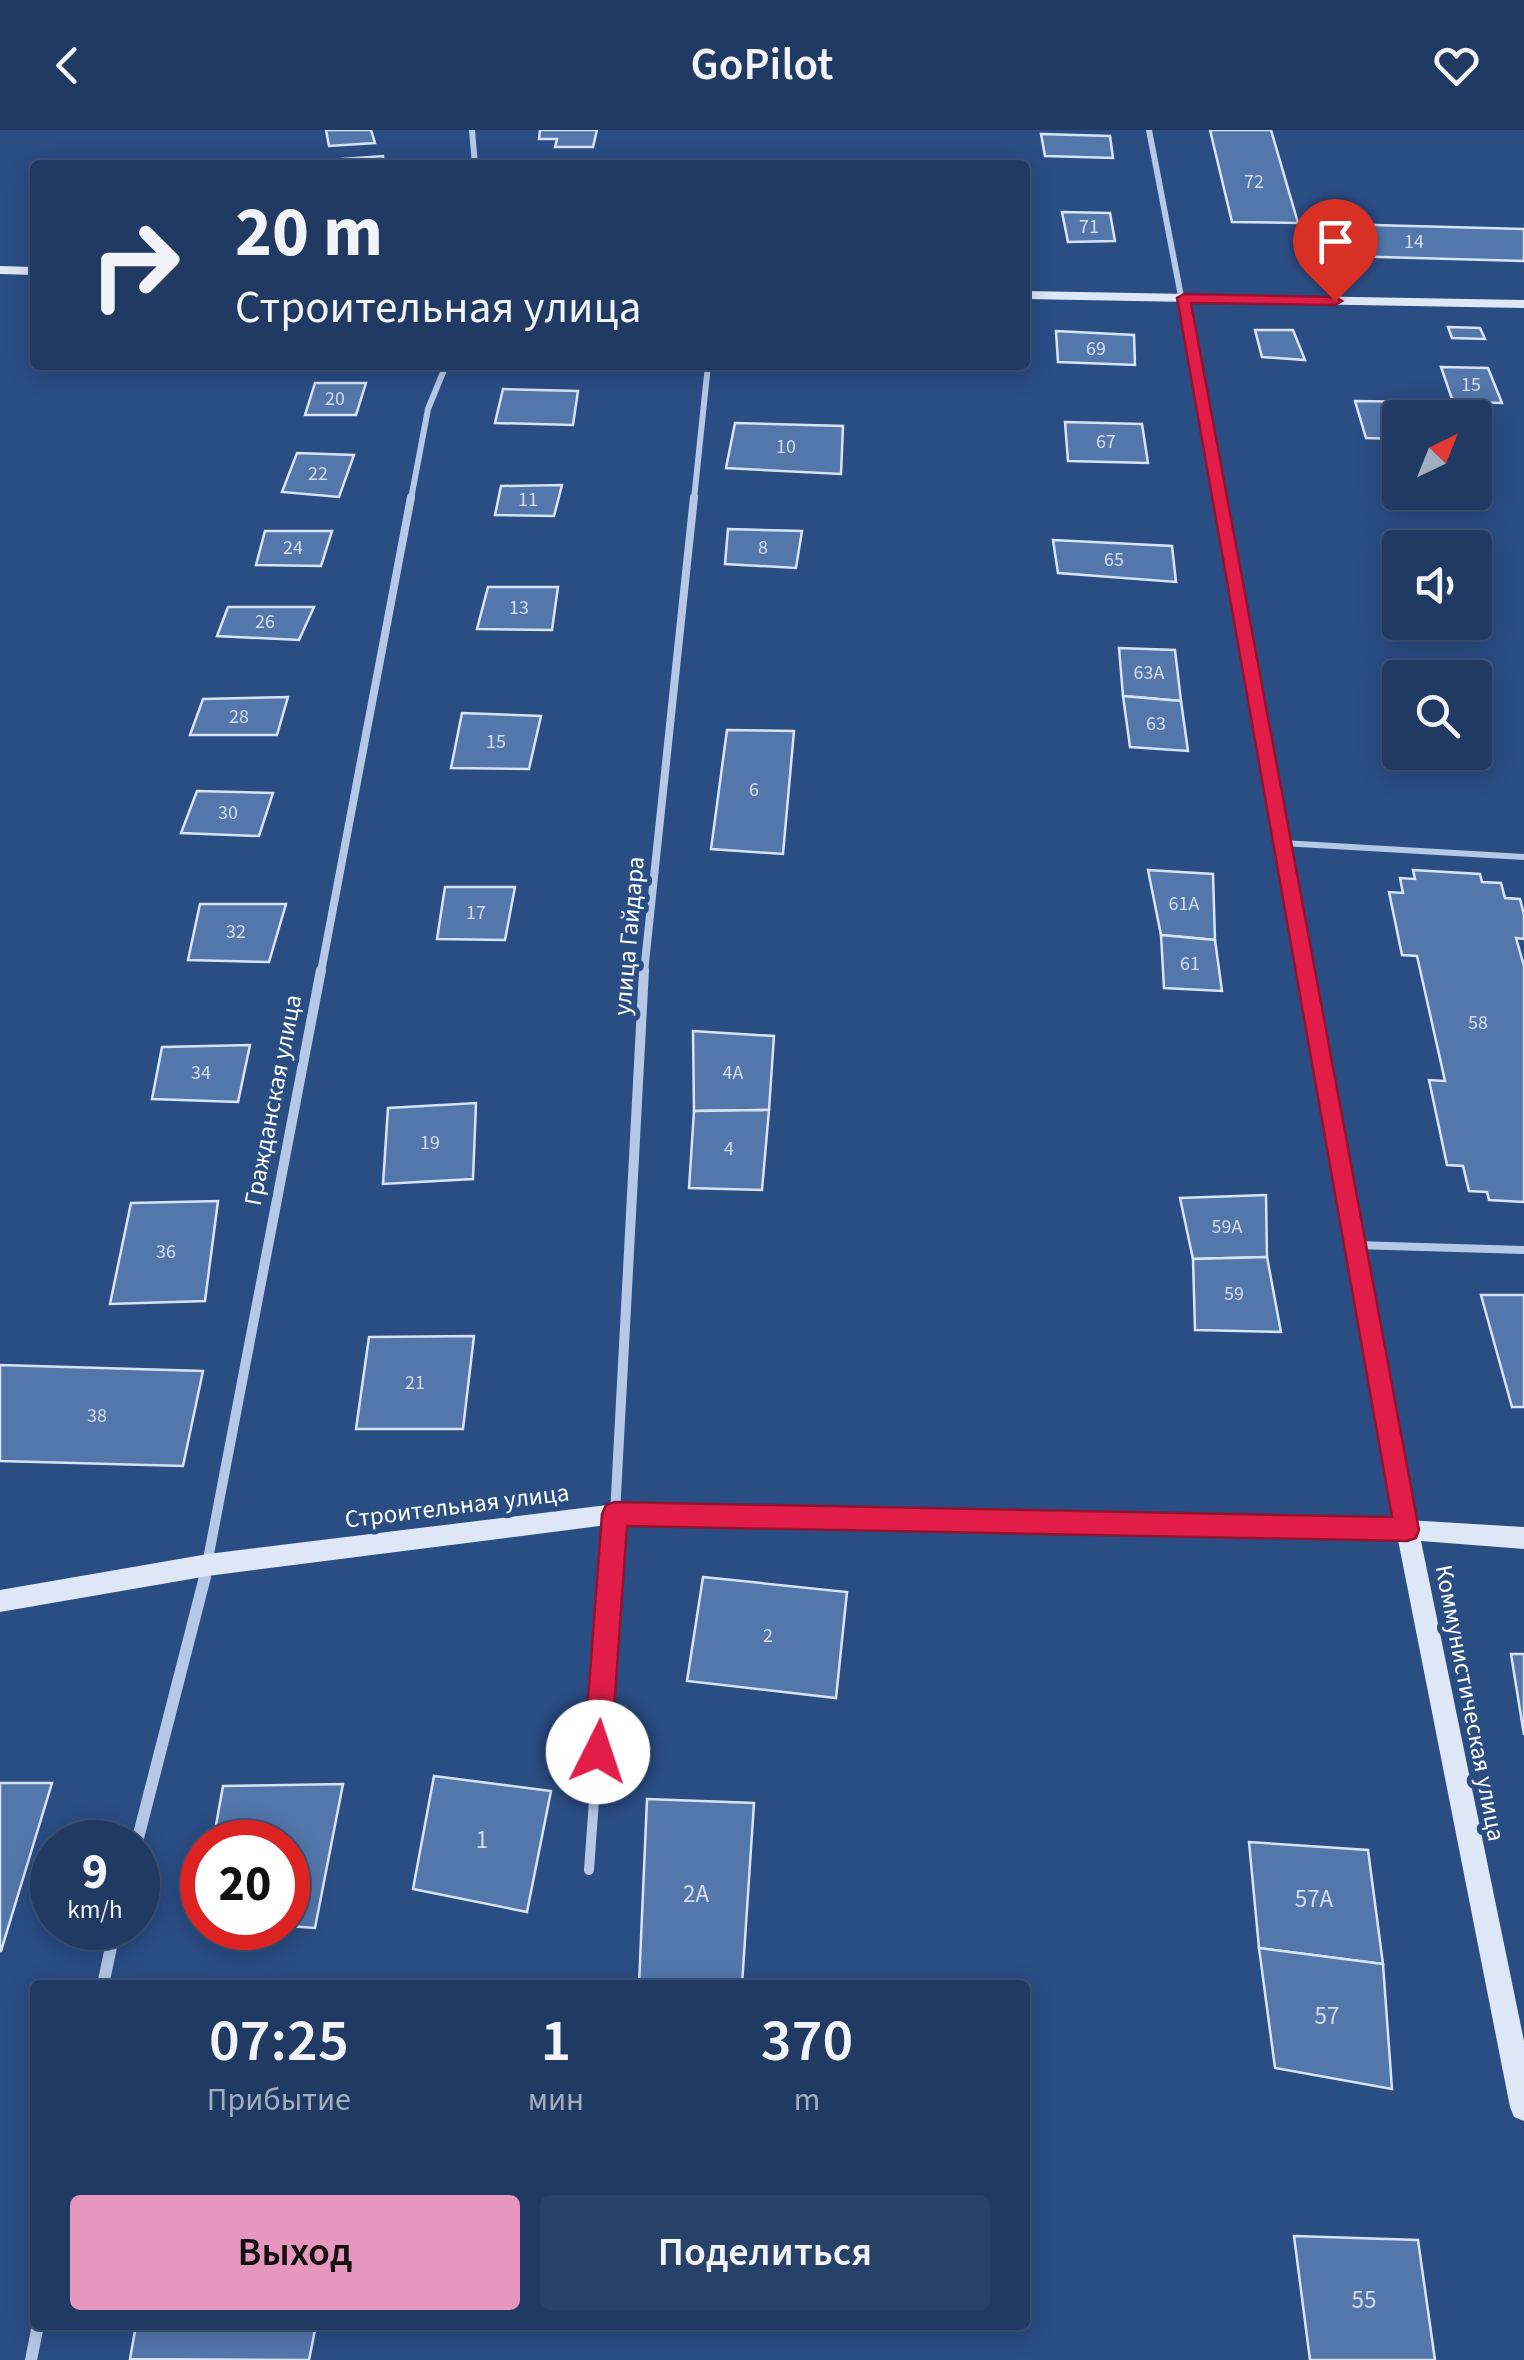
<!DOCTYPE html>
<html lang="ru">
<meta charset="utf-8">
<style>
body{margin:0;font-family:"Source Sans 3",sans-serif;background:#284169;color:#f1f3f6;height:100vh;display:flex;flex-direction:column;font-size:38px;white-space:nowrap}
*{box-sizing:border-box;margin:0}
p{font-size:32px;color:#a2adbe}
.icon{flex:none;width:55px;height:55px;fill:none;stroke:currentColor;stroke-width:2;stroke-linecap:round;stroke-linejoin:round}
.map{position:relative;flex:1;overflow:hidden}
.details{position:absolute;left:30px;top:1850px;width:1000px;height:350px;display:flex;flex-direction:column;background:#203a63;border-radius:10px;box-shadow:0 5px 25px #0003,0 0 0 2px #3d5478}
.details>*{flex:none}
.top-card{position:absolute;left:30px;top:30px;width:1000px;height:210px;border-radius:10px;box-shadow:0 5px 25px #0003,0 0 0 2px #3d5478;background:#203a63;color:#f1f3f6;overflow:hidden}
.needle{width:65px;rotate:43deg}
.fabs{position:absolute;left:1382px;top:270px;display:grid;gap:20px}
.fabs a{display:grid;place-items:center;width:110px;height:110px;border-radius:10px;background:#203a63;box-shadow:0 5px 25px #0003,0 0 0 2px #3d5478;font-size:50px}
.speed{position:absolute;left:30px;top:1690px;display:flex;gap:20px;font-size:50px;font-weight:700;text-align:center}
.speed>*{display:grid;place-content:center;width:130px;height:130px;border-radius:50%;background:#203a63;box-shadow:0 5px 25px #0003,0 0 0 2px #3d5478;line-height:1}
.speed small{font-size:25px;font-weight:400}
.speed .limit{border:15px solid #d22;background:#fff;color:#111}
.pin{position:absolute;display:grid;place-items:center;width:85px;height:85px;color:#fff;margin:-102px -42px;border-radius:50% 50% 50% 0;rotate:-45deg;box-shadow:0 0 10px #0007}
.pin .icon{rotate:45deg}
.me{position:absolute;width:110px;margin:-55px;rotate:4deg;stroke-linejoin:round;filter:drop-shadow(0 0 8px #0008)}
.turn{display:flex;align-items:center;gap:35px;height:210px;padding:0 40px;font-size:45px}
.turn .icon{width:130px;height:130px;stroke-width:2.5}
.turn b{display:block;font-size:70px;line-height:85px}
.eta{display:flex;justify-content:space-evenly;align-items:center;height:170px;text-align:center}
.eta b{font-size:60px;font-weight:600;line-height:70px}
.primary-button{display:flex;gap:20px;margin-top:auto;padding:20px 40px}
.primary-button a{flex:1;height:115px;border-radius:10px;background:#e797bd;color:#111;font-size:40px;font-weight:600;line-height:115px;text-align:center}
.primary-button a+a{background:#284169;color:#f1f3f6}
header{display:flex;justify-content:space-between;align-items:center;height:130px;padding:0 40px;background:#203a63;font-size:45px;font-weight:600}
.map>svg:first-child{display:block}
.building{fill:#5377ab;stroke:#d8e4f6;stroke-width:2.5}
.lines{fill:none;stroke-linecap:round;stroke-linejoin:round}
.lane-far2{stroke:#b5c9e7;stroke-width:6}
.lane-far1{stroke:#b5c9e7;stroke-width:8}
.lane{stroke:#b5c9e7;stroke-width:10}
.street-far3{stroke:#b5c9e7;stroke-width:6}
.street-far2{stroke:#b5c9e7;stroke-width:8}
.street-far1{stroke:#b5c9e7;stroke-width:10}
.street{stroke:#b5c9e7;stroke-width:12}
.secondary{fill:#dee7f6;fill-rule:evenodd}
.route{fill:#e11d48;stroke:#92132f;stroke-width:2.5}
.labels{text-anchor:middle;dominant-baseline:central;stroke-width:10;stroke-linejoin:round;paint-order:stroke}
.number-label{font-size:20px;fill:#d4ddea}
.street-label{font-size:25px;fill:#fff;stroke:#2a4d84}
.near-number-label{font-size:25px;fill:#d4ddea}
</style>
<header><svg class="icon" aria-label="back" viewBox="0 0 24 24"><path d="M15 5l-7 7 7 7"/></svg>GoPilot<svg class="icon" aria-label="heart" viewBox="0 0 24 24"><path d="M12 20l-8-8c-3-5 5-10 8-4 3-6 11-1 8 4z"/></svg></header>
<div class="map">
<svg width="1524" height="2230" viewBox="0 0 1524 2230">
<rect width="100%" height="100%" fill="#2a4d84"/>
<!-- building -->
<g class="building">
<path d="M326,0h45l4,13 -46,3z"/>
<path d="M540,0h57l-4,17h-38l2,-8h-18z"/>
<path d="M1210,0h61l27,93 -66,-1z"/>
<path d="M1041,4l69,2 3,22 -68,-2z"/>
<path d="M383,26v9h-55l1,-5z"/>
<path d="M1062,82l48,1 5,28 -47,1z"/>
<path d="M1298,93l226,6v32l-216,-6z"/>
<path d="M1448,197l32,1 5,11 -33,-1z"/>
<path d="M1255,200h38l12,30 -43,-3z"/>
<path d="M1056,201l78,4 1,30 -77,-3z"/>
<path d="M1441,237l47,1 14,35 -49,-1z"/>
<path d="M315,253h51l-10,32h-51z"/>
<path d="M503,259l75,2 -5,34 -78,-2z"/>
<path d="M1355,271l69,1 5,16h-29v21l-34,-1z"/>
<path d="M1065,292l77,2 6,39 -80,-2z"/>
<path d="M735,293l108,3 -2,48 -115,-6z"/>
<path d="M297,323l57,2 -15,42 -57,-5z"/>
<path d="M562,355l-8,31 -59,-1 6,-29z"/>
<path d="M728,399l74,2 -6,37 -71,-4z"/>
<path d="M265,401h67l-11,35 -65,-1z"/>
<path d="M1053,410l119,6 4,36 -118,-9z"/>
<path d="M488,457h70l-6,43 -75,-1z"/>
<path d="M228,477h86l-15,33 -82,-4z"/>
<path d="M1119,518l56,2 6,51 -58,-5z"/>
<path d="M1123,566l58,5 7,50 -58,-4z"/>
<path d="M288,567l-11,38h-87l13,-36z"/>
<path d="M462,583l79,3 -12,53 -78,-1z"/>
<path d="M727,600l67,1 -11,123 -72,-5z"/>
<path d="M197,661l76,2 -14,43 -78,-3z"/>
<path d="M1148,740l65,4 2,66 -54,-5z"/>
<path d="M1413,740l67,4 2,8 19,1 4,15 15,1 4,16v24l-8,-1 8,28v236l-35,-2 -2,-8 -18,-1 -6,-25 -16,-1 -18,-85 16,1 -28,-125 -15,-1 -13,-63 14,1 -3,-15 15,1z"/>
<path d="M445,757h70l-10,53 -68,-1z"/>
<path d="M200,774h86l-17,58 -81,-2z"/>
<path d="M1161,805l54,5 7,51 -58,-3z"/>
<path d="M693,901l81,5 -5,74 -75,1z"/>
<path d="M250,915l-12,57 -86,-3 10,-52z"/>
<path d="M476,973l-3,76 -90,5 5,-76z"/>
<path d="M769,980l-7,80 -73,-2 5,-77z"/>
<path d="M1266,1065l1,62 -74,2 -13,-61z"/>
<path d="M218,1071l-13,100 -95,3 21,-101z"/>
<path d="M1267,1127l14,75 -86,-2 -2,-71z"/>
<path d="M1481,1165h43v112h-12z"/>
<path d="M474,1206l-11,93h-107l13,-92z"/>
<path d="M0,1235l203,6 -20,95 -183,-5z"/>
<path d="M703,1447l144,15 -11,106 -149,-17z"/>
<path d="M1511,1524h13v81z"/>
<path d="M434,1646l117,15 -24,121 -114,-23z"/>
<path d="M0,1653h52l-51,168h-1z"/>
<path d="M343,1654l-28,144 -27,-2v-84h-75l10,-56z"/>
<path d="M647,1669l107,4 -12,182h-103z"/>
<path d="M1249,1712l119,8 15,114 -124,-16z"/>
<path d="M1259,1818l124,16 9,125 -117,-21z"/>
<path d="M1294,2106l124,4 17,120h-125z"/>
<path d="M136,2195h180l-7,35 -179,-1z"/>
</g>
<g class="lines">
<!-- lane-far2 -->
<path class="lane-far2" d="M1282,713l242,14"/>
<!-- lane-far1 -->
<g class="lane-far1">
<path d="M1355,1115l169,5"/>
<path d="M610,1450l5,-64"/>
</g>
<!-- lane -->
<path class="lane" d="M589,1740l21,-293"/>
<!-- street-far3 -->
<g class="street-far3">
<path d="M472,0l3,35"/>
<path d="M1149,0l71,369"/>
<path d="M411,369l17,-90 18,-44"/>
<path d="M694,369l14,-134"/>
</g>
<!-- street-far2 -->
<g class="street-far2">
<path d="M1220,367l86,475"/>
<path d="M321,842l90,-475"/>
<path d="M644,842l50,-475"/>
</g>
<!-- street-far1 -->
<g class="street-far1">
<path d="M1306,840l101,560"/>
<path d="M615,1384l29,-544"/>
<path d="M204,1450l117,-610"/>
</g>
<!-- street -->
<g class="street">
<path d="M137,1712l68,-265"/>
<path d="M103,1855l12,-57"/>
<path d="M31,2230l7,-35"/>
</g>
<!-- secondary -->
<g class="secondary">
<path d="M0,136l35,1v8l-35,-1z"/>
<path d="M1025,161l499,9v8l-499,-9z"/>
<path d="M615,1374l792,16 117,7v22l-103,-8 103,500v80l-10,-4 -4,-10 -112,-567 -783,-16 -407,52 -208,36v-22l208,-36z"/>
</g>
</g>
<!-- route -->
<path class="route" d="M1184,164l151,3 7,4 -7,4 -144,-2 228,1227 -3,8 -9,3 -780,-15 -16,226 -4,9 -9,4 -10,-4 -4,-9 18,-238 4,-9 9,-3 777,15 -215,-1219z"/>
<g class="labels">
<!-- number labels -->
<g class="number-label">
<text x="1254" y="52">72</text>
<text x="1089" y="97">71</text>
<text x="1414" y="112">14</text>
<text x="1096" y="219">69</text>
<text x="1471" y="255">15</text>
<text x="335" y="269">20</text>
<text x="1106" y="312">67</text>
<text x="786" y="317">10</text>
<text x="318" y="344">22</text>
<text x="528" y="370">11</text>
<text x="293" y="418">24</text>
<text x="763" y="418">8</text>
<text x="1114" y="430">65</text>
<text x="519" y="478">13</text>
<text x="265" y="492">26</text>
<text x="1149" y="543">63А</text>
<text x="239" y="587">28</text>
<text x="1156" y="594">63</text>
<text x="496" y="612">15</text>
<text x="754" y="660">6</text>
<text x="228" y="683">30</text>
<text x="1184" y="774">61А</text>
<text x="476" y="783">17</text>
<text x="236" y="802">32</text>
<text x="1190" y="834">61</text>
<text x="1478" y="893">58</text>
<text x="201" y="943">34</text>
<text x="733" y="943">4А</text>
<text x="430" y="1013">19</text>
<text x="729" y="1019">4</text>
<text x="1227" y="1097">59А</text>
<text x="166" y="1122">36</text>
<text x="1234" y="1164">59</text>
<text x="415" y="1253">21</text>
<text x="97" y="1286">38</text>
<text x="768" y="1506">2</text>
</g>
<!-- street labels -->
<g class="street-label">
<text transform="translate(629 806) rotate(-85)">улица Гайдара</text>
<text transform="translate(273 970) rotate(-79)">Гражданская улица</text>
<text transform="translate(457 1376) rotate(-7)">Строительная улица</text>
<text transform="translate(1470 1573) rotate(79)">Коммунистическая улица</text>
</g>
<!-- near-number labels -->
<g class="near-number-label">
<text x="482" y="1710">1</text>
<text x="696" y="1764">2А</text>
<text x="1314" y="1769">57А</text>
<text x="1327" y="1886">57</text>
<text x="1364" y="2170">55</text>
</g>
</g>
</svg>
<div class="fabs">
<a><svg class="needle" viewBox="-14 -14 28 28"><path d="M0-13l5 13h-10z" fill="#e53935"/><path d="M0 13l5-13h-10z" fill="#a2adbe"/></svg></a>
<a><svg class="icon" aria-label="sound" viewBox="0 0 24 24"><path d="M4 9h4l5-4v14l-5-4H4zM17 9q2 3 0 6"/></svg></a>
<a><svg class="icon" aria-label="search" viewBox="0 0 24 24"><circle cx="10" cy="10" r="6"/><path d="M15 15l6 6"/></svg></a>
</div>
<div class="speed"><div>9<small>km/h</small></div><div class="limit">20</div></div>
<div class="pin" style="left:1335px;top:171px;background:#d93025"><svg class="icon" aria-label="arrive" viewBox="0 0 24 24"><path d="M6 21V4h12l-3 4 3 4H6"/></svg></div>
<svg class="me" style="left:598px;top:1622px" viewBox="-20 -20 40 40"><circle r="19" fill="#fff"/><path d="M0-13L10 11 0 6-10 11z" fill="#e11d48"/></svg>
<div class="top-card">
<div class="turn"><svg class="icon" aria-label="right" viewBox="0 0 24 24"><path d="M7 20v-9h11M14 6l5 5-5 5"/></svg><div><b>20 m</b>Строительная улица</div></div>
</div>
<section class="details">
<div class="eta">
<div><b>07:25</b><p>Прибытие</p></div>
<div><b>1</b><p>мин</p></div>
<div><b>370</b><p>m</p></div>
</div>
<div class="primary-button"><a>Выход</a><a>Поделиться</a></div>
</section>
</div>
